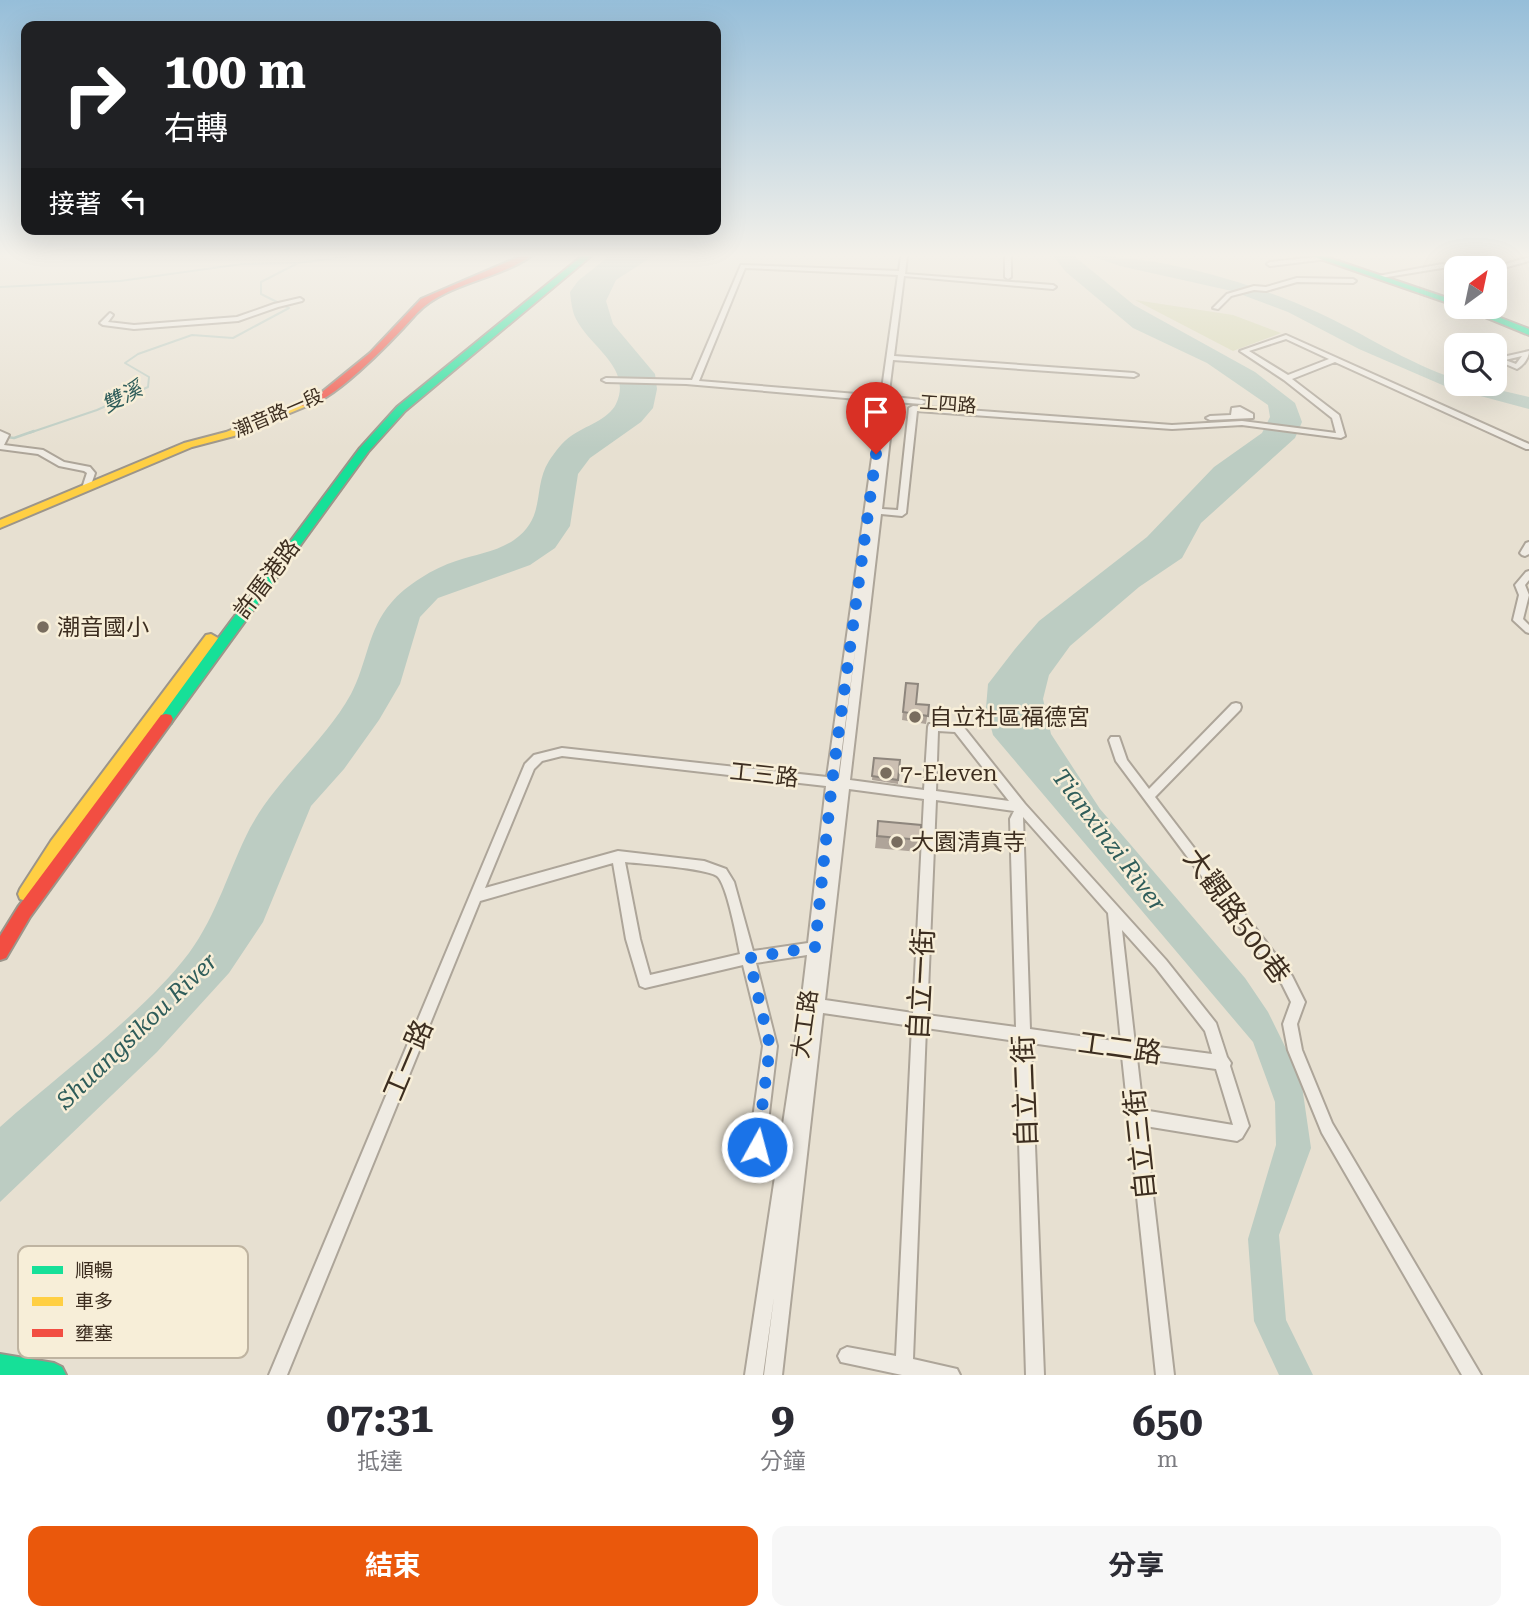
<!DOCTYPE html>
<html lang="zh-TW">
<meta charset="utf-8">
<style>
body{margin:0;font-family:"Roboto Serif","Noto Sans TC",serif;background:#f7f7f7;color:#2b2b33;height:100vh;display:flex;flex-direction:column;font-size:26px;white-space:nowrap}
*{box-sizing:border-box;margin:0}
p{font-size:23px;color:#7c7c81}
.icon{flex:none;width:38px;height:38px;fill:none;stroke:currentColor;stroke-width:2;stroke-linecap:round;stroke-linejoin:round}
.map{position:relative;height:1375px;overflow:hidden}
.panel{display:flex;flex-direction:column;background:#fff;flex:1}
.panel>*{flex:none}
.hud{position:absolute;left:21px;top:21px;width:700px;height:214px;border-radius:14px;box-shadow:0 7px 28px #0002;background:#202124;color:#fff;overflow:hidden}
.needle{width:46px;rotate:33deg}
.fabs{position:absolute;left:1444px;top:256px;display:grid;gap:14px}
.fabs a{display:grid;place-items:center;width:63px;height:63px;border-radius:14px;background:#fff;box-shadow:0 7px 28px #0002;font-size:35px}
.pin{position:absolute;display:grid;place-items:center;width:60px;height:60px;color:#fff;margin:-72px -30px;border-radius:50% 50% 50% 0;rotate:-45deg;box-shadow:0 0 7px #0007}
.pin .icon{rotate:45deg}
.me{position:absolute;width:77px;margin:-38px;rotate:7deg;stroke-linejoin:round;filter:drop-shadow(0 0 5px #0008)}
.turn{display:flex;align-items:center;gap:24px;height:147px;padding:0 28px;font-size:32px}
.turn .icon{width:91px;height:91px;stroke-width:2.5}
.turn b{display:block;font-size:49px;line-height:60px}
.then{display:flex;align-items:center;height:66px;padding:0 28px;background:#0003;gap:14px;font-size:26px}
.eta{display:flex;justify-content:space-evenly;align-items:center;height:119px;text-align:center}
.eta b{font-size:42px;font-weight:700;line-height:49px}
.primary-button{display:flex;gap:14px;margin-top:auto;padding:14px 28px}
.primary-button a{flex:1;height:80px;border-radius:14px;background:#ea580c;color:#fff;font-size:28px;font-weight:700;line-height:80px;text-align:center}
.primary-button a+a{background:#f7f7f7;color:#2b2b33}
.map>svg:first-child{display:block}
.green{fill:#d6d7b3}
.water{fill:#bcccc2}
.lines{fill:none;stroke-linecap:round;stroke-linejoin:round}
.stream-far1{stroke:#bcccc2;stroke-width:2}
.stream{stroke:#bcccc2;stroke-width:2.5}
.street-casing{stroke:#ada599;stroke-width:4}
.fast-casing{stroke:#9c958a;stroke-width:4}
.slow-casing{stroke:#9c958a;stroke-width:4}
.jam-casing{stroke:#9c958a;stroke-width:4}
.street{fill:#efebe3;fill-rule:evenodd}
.fast{fill:#16e098;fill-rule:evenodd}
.slow{fill:#ffcf43;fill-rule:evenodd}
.jam{fill:#f24e42;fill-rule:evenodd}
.wall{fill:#afa499}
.building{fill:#cbbfb2;stroke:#8e867d;stroke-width:2}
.route{stroke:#1a73e8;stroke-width:12;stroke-dasharray:0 21.6}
.poi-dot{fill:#786c5e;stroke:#f7eed8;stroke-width:2.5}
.labels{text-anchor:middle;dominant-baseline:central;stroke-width:5;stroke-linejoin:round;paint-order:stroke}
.far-street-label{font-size:19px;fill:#3d2e20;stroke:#f7eed8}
.far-water-label{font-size:21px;font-style:italic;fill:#2f5d5a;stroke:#f7eed8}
.street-label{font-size:23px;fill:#3d2e20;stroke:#f7eed8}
.poi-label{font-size:23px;fill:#3d2e20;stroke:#f7eed8;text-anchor:start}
.water-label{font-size:24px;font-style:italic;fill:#2f5d5a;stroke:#f7eed8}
.near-street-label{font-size:28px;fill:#3d2e20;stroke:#f7eed8}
.key{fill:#f7eed8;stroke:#bfb4a1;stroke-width:2}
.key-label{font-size:19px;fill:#3d2e20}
</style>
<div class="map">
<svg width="1529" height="1375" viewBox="0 0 1529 1375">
<rect width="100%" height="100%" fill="#e7e0d1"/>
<!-- green -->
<path class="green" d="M1135,300l98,15 48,18 -48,18z"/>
<!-- water -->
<g class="water">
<path d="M609,256h44l-37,24 -10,21 7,23 42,50 2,15 -4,19 -12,14 -51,36 -12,16 -8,52 -15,22 -25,17 -92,33 -18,19 -20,67 -21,36 -35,49 -33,37 -48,116 -34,51 -72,79 -157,150v-75c59,-53 142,-112 189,-174 28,-38 40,-84 61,-125 27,-50 74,-85 101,-134 16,-30 17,-65 40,-91 15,-18 43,-35 65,-42 20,-7 40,-9 58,-21 33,-23 18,-52 35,-79 6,-9 13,-19 22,-25 14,-10 37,-16 45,-32 17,-36 -26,-57 -40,-85 -4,-8 -5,-18 -6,-27l8,-11z"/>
<path d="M1053,256h21l60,49 121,67 40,31 7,19 -7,16 -94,85 -19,35 -43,29 -69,59 -21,29 -6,24 8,35 49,75 145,169 23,34 33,67 10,69 -32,87 7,85 27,55h-34l-25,-54 -6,-82 28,-94 -1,-43 -22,-60 -260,-307 -7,-27 2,-24 27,-35 24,-28 108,-84 67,-70 48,-34 8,-16 -2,-12 -61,-42 -74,-35 -67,-56z"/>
<path d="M1091,256c70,0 162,27 226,56 48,22 88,50 139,67v4h13l60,14v12l-82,-22 -88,-38 -71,-37 -56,-21 -112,-25z"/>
</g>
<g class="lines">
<!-- stream-far1 -->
<g class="stream-far1">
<path d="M0,287l120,-6 122,-17 54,-1"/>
<path d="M29,433l68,-23 51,-23 1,-10 -24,-14 13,-9 54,-19 41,3 56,-30 -28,-14v-12l37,-19 53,-7"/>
</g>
<!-- stream -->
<path class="stream" d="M0,436l14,2 20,-7"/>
<!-- street casing -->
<g class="street-casing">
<g id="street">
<path d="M901,256h6l-2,18 148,11 3,2 -3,2 -149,-13 -10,80 240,17 4,2 -4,2 -241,-17 -4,32h5v5l28,3 4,2 -4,2 -28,-2 -12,107 16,1 11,-102 4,-2 259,19 70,-4 94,12 -4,-15 -48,-38 -44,-29 46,-16 243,109v5h-3l-191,-87 -43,17 47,36 6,21 -4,2 -99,-13 -70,4 -255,-18 -11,102 -4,3 -21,-2 -31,266 74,10 4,-63 1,-3 33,1 63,79 141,156 50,63 11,34 4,6 -1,3 19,60 -7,12 -5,3 -92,-15 29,249h-18l-34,-319 -91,-13 13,332h-18l-10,-334 -90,-13 -13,331 44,10 3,6h-58l-61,-13 -3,-6 3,-6 6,-3 49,9 16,-330 -89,-13 -41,362h-18l10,-78 -11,78h-18l56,-370 6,-50 -51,8 21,83 -12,101 -3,5 -5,3 -5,-3 -3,-5 14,-101 -20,-81 -98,23 -5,-2 -14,-47 -13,-76 -133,38 -193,474h-18l256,-611 9,-9 28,-7 265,29 53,-376 -194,-17 -80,-2 -4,-2 4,-2 86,2 49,-115 158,6zM745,268l153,7 -17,121 -182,-15zM1286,339l43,20 -41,16 -39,-24zM856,644l-17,134h-1zM938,731l17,1 54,69 -73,-10zM562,756l264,30 -18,157 -55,8 -19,-69 -8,-13 -22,-8 -86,-10 -133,37 49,-119 8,-8zM849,789l75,10 -11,214 -88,-13zM936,800l78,11 -4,8 6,208 -89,-12zM1023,817l85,96 13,129 -91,-13zM625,862c18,2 80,6 92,14 10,8 20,63 23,78l-90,21 -10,-36zM1122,930l34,38 49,63 7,23 -77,-10zM1137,1058l79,11 17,56 -90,-15z"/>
<path d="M1005,256h6v21l-3,2 -3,-2z"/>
<path d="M1325,256l3,2 -1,1 -57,7 -3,-2 3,-2z"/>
<path d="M1529,257v4l-33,9 -2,1v-3h-2z"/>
<path d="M1442,264l27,4h-27l-61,10 -3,-2z"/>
<path d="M1297,278l56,1 3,2 -3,2 -56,-1 -31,9 -12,-1 -23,6 -13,13 -5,-1 14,-14 27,-8 12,1z"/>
<path d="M300,298l3,2 -1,1 -24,6 -40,14 -104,8 -31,-4 -3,-2 10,-10 3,2 -5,7 26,3 103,-8 37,-13z"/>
<path d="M1529,351c0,7 -6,15 -12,18l-23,-10zM1522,356l-6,8 -11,-4z"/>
<path d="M1240,407l13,7v4l-43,2 -4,-2 4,-2 21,-1 1,-7z"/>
<path d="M0,431l9,4 -5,10 39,5 21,12 26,5 5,6 -5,15 -4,3 -4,-3 5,-15 -3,-2 -25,-5 -21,-12 -38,-5z"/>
<path d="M1529,542v12l-4,2 -3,-1 -2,-2 6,-10z"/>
<path d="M1529,571v9l-4,5 4,10 -6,24 6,6v8l-3,-1 -13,-12 6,-25 -4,-10 11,-13z"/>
<path d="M1236,703l4,1 1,3 -1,3 -85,87 137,179 13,26 -8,22 5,26 30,73 149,252h-19l-140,-242 -34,-83 -5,-26 8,-22 -9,-18 -166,-223 -7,-21 2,-3h8l8,23 22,29 83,-85z"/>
</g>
</g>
<!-- fast casing -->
<g class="fast-casing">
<g id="fast">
<path d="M582,256h9l-186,155 -37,41 -197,271h-10l-2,-4 2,-4 199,-267 37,-41z"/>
<path d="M1312,256h11l133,45 1,5z"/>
<path d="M1458,306h12l59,23v6z"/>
<path d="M0,1354l54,9 8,4 4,8h-66z"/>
</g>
</g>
<!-- slow casing -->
<g class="slow-casing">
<g id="slow">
<path d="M303,401l4,1v4l-73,30 -42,11 -192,81v-8l184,-77 42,-11z"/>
<path d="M211,634l7,4 -2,3 -153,210 -31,48 -6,2 -6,-2 -2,-5 2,-5 31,-48 155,-206z"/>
</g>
</g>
<!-- jam casing -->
<g class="jam-casing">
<g id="jam">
<path d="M521,256h10c-34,24 -85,27 -114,57 -16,18 -97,106 -119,91l24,-12 48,-39 51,-54z"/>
<path d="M166,714l5,1 2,4 -2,4 -141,194 -24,41 -6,2v-24l18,-29 143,-192z"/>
</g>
</g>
<!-- street -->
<use href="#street" class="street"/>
<!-- fast -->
<use href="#fast" class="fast"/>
<!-- slow -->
<use href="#slow" class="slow"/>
<!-- jam -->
<use href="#jam" class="jam"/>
</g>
<!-- wall -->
<g class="wall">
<path d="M906,683l10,21 13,1 -3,19 -24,-4z"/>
<path d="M874,758l24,22v4l-26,-4z"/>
<path d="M878,821l43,19 -2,12 -44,-4z"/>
</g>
<!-- building -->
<g class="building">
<path d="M906,683l12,1 -2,20 13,1 -1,11 -25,-4z"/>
<path d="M874,758l26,2 -2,20 -26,-4z"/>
<path d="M878,821l43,4v15l-44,-4z"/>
</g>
<!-- sky -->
<linearGradient id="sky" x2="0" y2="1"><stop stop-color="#96bed9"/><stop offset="0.57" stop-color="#f4f1ea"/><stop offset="1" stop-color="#f4f1ea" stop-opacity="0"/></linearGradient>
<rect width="1529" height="448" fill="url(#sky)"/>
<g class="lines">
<!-- route -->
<path class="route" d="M757,1147l13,-101 -21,-88 66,-11 17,-165 44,-328"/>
</g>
<!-- markers -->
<g class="poi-dot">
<circle cx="43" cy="627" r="7"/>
<circle cx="915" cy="717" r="7"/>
<circle cx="886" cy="773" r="7"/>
<circle cx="897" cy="842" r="7"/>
</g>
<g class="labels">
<!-- far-street labels -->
<g class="far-street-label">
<text transform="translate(948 404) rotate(4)">工四路</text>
<text transform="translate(278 413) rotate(-23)">潮音路一段</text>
</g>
<!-- far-water labels -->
<g class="far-water-label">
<text transform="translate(122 397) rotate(-28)">雙溪</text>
</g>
<!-- street labels -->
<g class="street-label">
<text transform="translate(267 579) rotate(-53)">許厝港路</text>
<text transform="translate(764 775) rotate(6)">工三路</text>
<text transform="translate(805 1024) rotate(-82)">大工路</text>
</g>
<!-- poi labels -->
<g class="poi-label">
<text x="57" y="627">潮音國小</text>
<text x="929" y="717">自立社區福德宮</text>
<text x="900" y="773">7-Eleven</text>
<text x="911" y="842">大園清真寺</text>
</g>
<!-- water labels -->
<g class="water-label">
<text transform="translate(1109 840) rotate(53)">Tianxinzi River</text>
<text transform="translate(137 1031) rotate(-44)">Shuangsikou River</text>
</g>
<!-- near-street labels -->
<g class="near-street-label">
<text transform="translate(1237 916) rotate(54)">大觀路500巷</text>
<text transform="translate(921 984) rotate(-87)">自立一街</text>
<text transform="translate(1120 1048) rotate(8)">工二路</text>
<text transform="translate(408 1060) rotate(-67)">工一路</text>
<text transform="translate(1025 1091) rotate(-92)">自立二街</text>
<text transform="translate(1140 1144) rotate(-96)">自立三街</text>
</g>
</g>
<!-- legend -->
<rect x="18" y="1246" width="230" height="112" rx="10" class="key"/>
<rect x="32" y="1266" width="31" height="8" fill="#16e098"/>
<rect x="32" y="1297" width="31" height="9" fill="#ffcf43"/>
<rect x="32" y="1329" width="31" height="8" fill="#f24e42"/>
<g class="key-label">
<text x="75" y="1277">順暢</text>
<text x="75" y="1308">車多</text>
<text x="75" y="1340">壅塞</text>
</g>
</svg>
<div class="fabs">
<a><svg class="needle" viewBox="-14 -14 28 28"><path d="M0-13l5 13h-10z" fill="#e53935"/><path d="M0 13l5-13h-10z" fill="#7c7c81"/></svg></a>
<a><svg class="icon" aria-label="search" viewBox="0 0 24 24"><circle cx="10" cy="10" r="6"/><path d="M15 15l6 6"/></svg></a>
</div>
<div class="pin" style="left:876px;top:454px;background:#d93025"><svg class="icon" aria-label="arrive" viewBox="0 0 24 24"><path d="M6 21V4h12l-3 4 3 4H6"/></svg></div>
<svg class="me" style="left:757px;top:1147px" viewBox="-20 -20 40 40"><circle r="17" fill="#1a73e8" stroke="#fff" stroke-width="3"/><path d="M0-11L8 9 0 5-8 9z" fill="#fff"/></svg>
<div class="hud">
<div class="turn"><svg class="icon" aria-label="right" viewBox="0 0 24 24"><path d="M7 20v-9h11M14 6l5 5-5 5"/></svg><div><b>100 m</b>右轉</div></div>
<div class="then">接著<svg class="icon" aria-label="left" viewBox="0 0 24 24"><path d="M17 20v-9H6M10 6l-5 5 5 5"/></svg></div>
</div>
</div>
<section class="panel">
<div class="eta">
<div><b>07:31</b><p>抵達</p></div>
<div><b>9</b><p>分鐘</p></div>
<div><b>650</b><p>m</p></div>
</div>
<div class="primary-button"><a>結束</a><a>分享</a></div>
</section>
